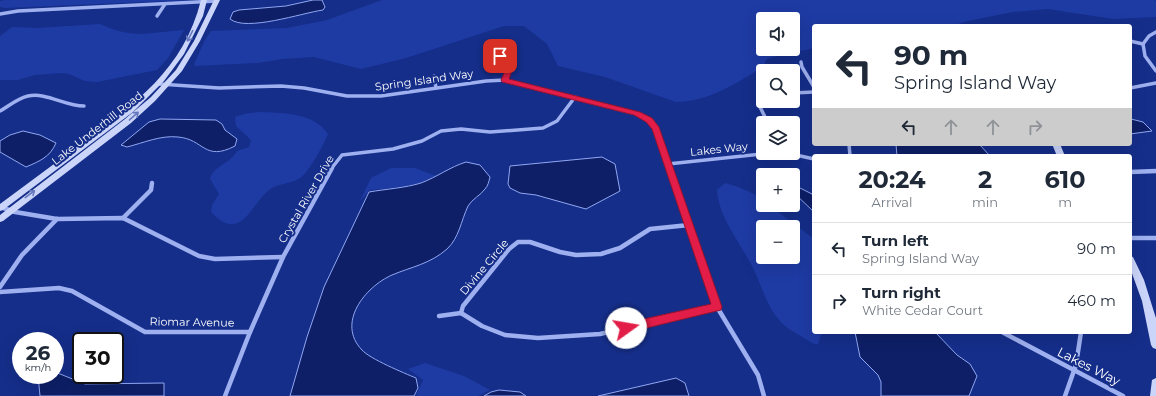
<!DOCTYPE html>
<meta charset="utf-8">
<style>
body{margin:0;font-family:Montserrat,sans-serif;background:#f6f6f7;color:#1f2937;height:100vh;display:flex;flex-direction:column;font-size:15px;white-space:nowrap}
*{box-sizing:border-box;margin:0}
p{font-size:13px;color:#747a83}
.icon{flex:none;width:22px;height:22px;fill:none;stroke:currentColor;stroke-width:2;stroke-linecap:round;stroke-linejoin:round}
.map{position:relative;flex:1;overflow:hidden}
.details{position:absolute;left:812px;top:154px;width:320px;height:180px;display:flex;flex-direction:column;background:#fff;border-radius:4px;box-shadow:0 4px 16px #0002}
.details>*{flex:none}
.guide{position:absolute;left:812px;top:24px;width:320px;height:122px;border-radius:4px;box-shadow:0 4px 16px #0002;background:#fff;color:#1f2937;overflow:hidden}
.controls{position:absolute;left:756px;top:12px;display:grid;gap:8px}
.controls a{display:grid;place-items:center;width:44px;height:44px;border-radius:4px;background:#fff;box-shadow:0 4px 16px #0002;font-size:20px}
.speed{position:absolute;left:12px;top:332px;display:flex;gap:8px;font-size:20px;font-weight:700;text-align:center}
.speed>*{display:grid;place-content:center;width:52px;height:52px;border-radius:50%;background:#fff;box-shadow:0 4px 16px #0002;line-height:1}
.speed small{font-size:10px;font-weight:400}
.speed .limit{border:2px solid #111;border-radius:6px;background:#fff;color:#111}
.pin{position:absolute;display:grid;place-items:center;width:34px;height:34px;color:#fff;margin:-17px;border-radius:8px;box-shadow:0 2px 6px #0006}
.me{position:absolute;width:44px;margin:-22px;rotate:77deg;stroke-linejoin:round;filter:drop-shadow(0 0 3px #0008)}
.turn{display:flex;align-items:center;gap:14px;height:84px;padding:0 16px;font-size:18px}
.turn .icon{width:52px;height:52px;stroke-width:2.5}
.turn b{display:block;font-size:28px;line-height:34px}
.lanes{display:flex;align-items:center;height:38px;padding:0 16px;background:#0003;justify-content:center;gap:20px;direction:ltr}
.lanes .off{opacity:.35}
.eta{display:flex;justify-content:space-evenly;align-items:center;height:68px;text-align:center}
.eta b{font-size:24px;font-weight:700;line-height:28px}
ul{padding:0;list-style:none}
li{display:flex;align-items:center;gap:12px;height:52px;padding:0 16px;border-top:1px solid #e0e1e3}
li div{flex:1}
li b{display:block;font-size:15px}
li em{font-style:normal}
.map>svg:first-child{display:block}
.green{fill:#1e3ba4;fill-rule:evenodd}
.water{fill:#0e1f67;stroke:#90a7f2}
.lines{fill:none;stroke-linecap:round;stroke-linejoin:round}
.street-far1{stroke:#9eb0ef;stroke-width:3.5}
.street{stroke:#9eb0ef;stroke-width:4.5}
.secondary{fill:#cbd5fa;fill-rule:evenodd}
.oneway{stroke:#6779bc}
.route{fill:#e11d48;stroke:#92132f}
.labels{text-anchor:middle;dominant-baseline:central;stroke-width:4;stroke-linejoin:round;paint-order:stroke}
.street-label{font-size:11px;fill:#fff;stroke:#152e8a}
.near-street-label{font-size:13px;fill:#fff;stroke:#152e8a}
</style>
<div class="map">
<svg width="1156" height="396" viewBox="0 0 1156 396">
<rect width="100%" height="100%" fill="#152e8a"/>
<!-- green -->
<g class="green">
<path d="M6,0h187l-188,8 -5,-1v-6z"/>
<path d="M382,0h772l2,1v16l-43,2 -65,-10 -35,3 -45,9 -17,5h-137v22l-45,10 -4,3v5c-27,16 -56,36 -89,36l-71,-25 -47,-11 -11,-22 -23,-18h-20l-98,32 -45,11 -47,-12 -32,2 -24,4 -63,3 -1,-2 11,-24 6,-9 76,-3 40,-8zM763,19h30v30h-30z"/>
<path d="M100,24c35,16 50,8 84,6l-16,28 -11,12 -60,12 -12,-1 -16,-7 -7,-1 -27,2 -17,5h-18v-44l12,-9 25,1z"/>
<path d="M257,112c24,1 57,0 71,22 -4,10 -20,40 -28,44 -9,6 -22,5 -31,12 -19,15 -28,54 -58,22l1,-7 7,-11 -9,-15c4,-14 20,-15 27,-28l12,-4 2,-7 -15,-14 -1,-9 9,-3z"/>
<path d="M391,168h24l21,8c-20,11 -45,12 -66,14l-10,11 11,-23z"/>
<path d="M725,183c14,4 26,8 38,17v5h6l45,34v93h8l-4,12h-4c-10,-7 -25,-13 -33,-22 -14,-14 -19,-36 -28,-54 -12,-25 -34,-49 -36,-78zM763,227h30v30h-30z"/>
<path d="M425,363l39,13 26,14 -12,6h-62l7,-16 -15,-11z"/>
</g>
<!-- water -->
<g class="water">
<path d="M313,0h9l3,7 -2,3c-21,3 -77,22 -93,9l3,-7 6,-2 47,-4z"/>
<path d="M160,119l56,1 6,4 3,6 12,9 -2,7c-31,16 -31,-7 -57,-9 -17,-2 -35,6 -51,10l-6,-2 28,-23z"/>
<path d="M1131,119l12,3 9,9 -22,3z"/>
<path d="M23,131l17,4 16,8c-6,14 -16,18 -30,24l-26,-15v-11l10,-6z"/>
<path d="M896,144h83l11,12h-93z"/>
<path d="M602,157l13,7 5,27 -34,18 -50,-14 -16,-2 -10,-5 -2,-4 2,-18z"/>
<path d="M466,162l14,3 10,12c-1,4 -2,9 -5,12 -4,6 -13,10 -17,17 -7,15 -9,32 -21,43 -17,15 -36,18 -55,26 -27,12 -56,48 -30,75 8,9 42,23 54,28l2,10 -4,8h-124l17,-59 17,-50 45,-95c17,-3 36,-4 52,-9 16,-6 29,-16 45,-21z"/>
<path d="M796,188h4l14,7v17l-21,-20z"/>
<path d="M855,332h80l22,23 13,9 7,12 -8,20h-88v-14l-3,-7 -18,-18z"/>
<path d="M55,372l30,12 79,-1v13h-124l-2,-21h17z"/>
<path d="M676,378l9,5 4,13h-91z"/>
<path d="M499,390l21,2 6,4h-42l7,-4z"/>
</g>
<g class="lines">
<!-- street-far1 -->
<g class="street-far1">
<path d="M0,14l18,-3 199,-10"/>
<path d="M157,16l8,-12"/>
<path d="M1156,32l-7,4 -6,8 2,12 11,15"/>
<path d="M1130,41l13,3"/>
<path d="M494,50c11,9 17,15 11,30"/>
<path d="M801,62l1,5 12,20"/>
<path d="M434,76l2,12"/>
<path d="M159,84l60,4 62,-2 23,2 43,8h34l105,-15 19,-1 132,34 12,6 10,15 12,34"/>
<path d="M1130,88l26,-5"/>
<path d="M793,93l21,-1"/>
<path d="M763,96l-5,7 10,20"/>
<path d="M0,111c9,-5 18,-13 28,-15 18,-4 37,10 56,10"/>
<path d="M849,144l1,12"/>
<path d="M787,153l27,6"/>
<path d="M668,164l104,-11"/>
<path d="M331,169l11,-14 51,-6 29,-8 19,-10 20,-2 29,3 53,-4 14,-7 18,-24"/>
</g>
<!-- street -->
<g class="street">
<path d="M670,168l47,139 41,68 6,21"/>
<path d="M1130,172l26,-1"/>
<path d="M0,207l15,5 42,7 66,-1 76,38 16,3 68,-2"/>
<path d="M123,218l28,-28 1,-7"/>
<path d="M689,225l-39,4 -30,19 -19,6 -25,1 -16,-3 -30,-10h-12l-9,7 -46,57 -2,7 21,13 23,9 33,3 62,-4 117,-27"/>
<path d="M1130,238h26"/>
<path d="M0,287l22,-32 35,-36"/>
<path d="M0,292l59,-4 13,3 73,41h105"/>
<path d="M439,316l22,-3"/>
<path d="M1002,332l121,64"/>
<path d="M225,396l25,-64 33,-75 49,-89"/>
<path d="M1065,396l11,-31 5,-33"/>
</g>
<!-- secondary -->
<g class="secondary">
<path d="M201,0h6l-4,16 -19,38 -20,27 -31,31 -130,98 -3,1v-7c27,-20 54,-40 81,-60 54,-40 103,-75 120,-144z"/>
<path d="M214,0h6l-20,41 -18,30 -27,30 -24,22 -128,98 -3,1v-7l125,-96 26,-22 25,-27 18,-29z"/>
<path d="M1052,144h8l5,12h-8z"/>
<path d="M1130,256l3,1 11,23 10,32 2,6v31l-3,-1 -2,-3 -9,-44 -12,-33z"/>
<path d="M1156,378v18h-6l2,-16z"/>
</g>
</g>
<!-- one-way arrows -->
<defs><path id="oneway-shaft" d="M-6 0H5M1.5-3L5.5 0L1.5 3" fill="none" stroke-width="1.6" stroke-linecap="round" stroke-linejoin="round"/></defs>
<g class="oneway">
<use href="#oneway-shaft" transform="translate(190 36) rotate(117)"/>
<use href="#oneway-shaft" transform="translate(134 116) rotate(-41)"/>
<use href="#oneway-shaft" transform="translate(30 194) rotate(-37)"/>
</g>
<!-- route -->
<path class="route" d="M498,54h5c9,8 11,14 6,25l131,33 12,6 7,9 63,180 -1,3 -95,23 -4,-2 -1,-3 1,-3 4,-2 85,-19 -59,-175 -6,-7 -12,-7 -132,-33 -1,-2c5,-10 5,-15 -3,-23z"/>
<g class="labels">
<!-- street labels -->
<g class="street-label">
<text transform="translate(424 80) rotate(-8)">Spring Island Way</text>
<text transform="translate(97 128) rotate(-38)">Lake Underhill Road</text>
<text transform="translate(719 149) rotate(-6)">Lakes Way</text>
<text transform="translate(306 199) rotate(-60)">Crystal River Drive</text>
<text transform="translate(484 267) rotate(-50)">Divine Circle</text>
<text transform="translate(192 322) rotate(1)">Riomar Avenue</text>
</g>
<!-- near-street labels -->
<g class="near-street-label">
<text transform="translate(1089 366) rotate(27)">Lakes Way</text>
</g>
</g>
</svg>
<div class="controls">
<a><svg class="icon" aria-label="sound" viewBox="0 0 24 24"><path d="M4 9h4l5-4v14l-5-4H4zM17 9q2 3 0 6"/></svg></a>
<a><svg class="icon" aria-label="search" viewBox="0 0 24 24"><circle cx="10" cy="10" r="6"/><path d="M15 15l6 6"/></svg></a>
<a><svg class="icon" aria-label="layers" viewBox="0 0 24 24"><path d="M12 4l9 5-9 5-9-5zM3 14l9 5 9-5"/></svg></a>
<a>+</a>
<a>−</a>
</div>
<div class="speed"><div>26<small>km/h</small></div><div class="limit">30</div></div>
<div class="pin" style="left:500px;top:56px;background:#d93025"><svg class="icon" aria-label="arrive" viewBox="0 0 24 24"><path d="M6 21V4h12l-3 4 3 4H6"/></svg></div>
<svg class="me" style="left:626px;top:328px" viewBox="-20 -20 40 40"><circle r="19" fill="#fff"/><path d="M0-13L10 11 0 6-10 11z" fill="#e11d48"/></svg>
<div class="guide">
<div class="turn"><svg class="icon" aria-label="left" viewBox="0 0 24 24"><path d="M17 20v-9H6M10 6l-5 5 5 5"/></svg><div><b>90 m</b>Spring Island Way</div></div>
<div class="lanes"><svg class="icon" aria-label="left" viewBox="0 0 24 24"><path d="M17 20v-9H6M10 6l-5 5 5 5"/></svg><svg class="icon off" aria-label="ahead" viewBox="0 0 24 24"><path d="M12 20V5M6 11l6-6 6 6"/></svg><svg class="icon off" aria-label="ahead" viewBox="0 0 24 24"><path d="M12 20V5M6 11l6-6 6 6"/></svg><svg class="icon off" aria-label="right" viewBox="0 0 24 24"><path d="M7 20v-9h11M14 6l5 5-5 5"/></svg></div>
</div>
<section class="details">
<div class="eta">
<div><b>20:24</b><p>Arrival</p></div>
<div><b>2</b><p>min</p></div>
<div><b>610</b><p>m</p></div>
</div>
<ul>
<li><svg class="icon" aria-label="left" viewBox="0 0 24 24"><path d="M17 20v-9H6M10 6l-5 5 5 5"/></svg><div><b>Turn left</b><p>Spring Island Way</p></div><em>90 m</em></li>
<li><svg class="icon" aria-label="right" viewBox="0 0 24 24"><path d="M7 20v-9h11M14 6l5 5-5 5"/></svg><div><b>Turn right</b><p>White Cedar Court</p></div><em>460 m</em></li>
</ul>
</section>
</div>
